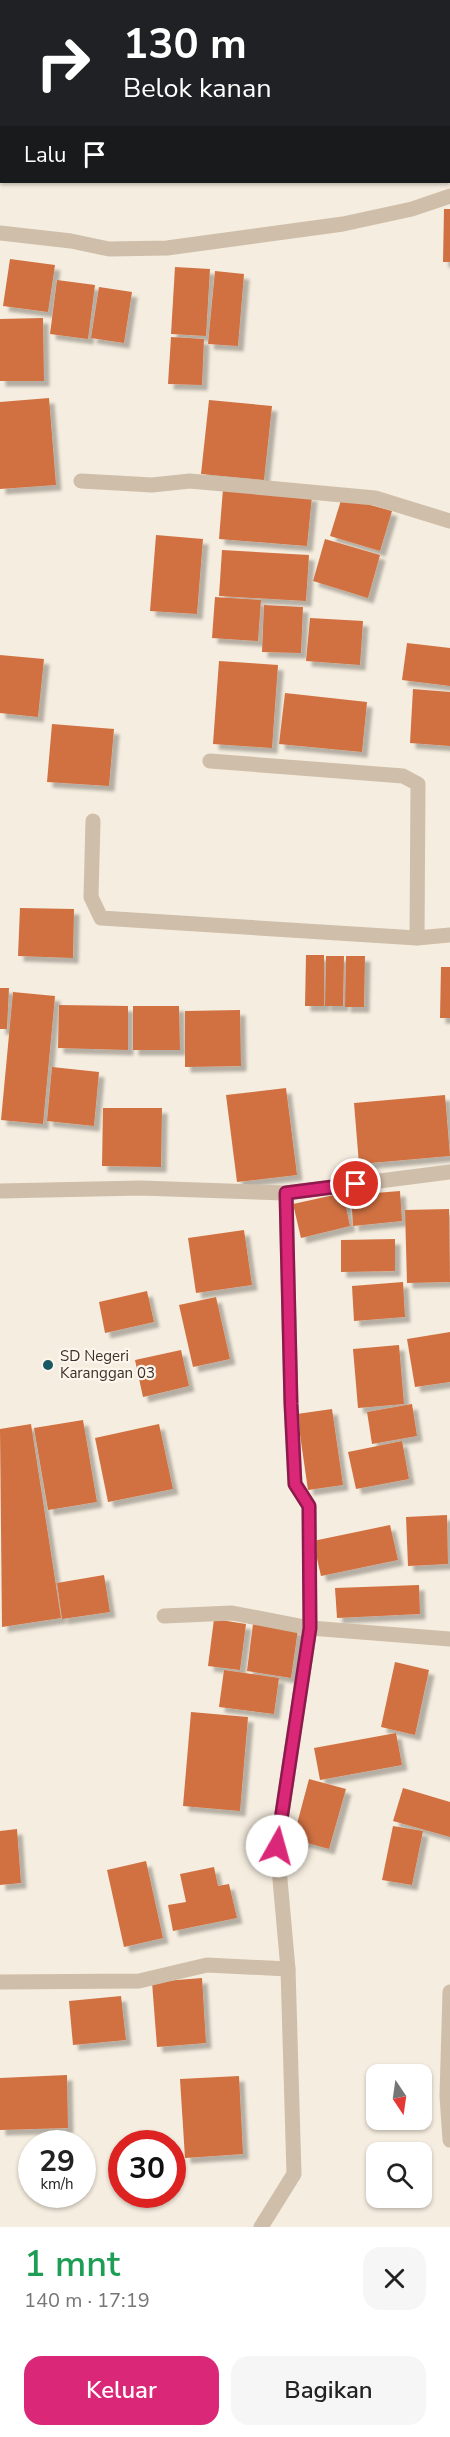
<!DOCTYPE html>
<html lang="id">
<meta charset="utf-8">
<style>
body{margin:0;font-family:"Nunito Sans",sans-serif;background:#f6f6f6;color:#222;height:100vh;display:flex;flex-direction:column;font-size:22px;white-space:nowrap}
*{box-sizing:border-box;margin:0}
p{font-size:20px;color:#767676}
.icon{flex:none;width:33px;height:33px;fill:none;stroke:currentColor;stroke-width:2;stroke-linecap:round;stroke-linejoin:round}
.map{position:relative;height:2227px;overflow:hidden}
.panel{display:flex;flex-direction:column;background:#fff;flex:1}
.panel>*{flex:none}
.top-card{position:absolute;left:0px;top:0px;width:450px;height:183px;box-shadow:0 2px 4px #0004;background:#202124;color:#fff;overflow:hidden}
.needle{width:39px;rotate:167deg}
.fabs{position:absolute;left:366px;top:2064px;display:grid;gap:12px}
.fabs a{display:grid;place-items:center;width:66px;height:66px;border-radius:12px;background:#fff;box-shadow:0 2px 4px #0004;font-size:30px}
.speed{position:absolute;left:18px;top:2130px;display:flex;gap:12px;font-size:30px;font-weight:700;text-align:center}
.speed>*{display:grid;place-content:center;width:78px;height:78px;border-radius:50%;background:#fff;box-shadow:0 2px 4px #0004;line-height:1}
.speed small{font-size:15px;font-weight:400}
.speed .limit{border:9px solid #d22;background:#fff;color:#111}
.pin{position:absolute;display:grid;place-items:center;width:51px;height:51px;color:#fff;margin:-26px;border:3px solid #fff;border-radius:50%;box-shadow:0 2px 6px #0007}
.me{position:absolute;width:66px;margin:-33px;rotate:7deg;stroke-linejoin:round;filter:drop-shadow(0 0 4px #0008)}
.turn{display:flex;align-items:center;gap:21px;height:126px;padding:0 24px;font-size:27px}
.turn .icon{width:78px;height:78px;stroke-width:2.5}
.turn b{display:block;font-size:42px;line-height:51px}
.then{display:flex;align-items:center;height:57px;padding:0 24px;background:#0003;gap:12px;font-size:22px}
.round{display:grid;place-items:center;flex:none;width:63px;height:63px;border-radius:18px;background:#f6f6f6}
.summary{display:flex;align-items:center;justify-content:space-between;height:102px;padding:0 24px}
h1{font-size:36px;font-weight:600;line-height:45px;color:#1e9e55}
.cta{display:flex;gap:12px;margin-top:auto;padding:12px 24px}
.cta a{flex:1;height:69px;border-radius:18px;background:#db2777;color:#fff;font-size:24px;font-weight:600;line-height:69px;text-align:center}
.cta a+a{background:#f6f6f6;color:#222}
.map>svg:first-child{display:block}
.building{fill:#d17142;filter:url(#shadow)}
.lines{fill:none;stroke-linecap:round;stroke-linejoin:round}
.minor{stroke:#cfbea9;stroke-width:15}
.rail{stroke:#3c312a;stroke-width:4.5;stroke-dasharray:1.5 4.5;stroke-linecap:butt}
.route-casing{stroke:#8e194d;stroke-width:15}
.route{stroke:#db2777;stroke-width:10}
.poi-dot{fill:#1a5863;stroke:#fcf6ed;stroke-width:2}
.labels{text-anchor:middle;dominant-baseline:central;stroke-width:4.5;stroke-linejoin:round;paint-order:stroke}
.poi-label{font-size:15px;fill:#3c312a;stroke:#fcf6ed;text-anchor:start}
</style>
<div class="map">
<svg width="450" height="2227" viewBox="0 0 450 2227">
<defs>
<filter id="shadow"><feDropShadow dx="5.5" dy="5.5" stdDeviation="1.5" flood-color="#0004"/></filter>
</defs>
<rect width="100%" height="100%" fill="#f5eddf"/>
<!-- building -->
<g class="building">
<path d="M444,209h6v53h-7z"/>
<path d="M10,259l45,6 -7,47 -45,-6z"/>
<path d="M175,267l35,2 -4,67 -35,-2z"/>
<path d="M215,271l29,3 -6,72 -30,-2z"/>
<path d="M57,280l38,5 -7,54 -38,-5z"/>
<path d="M99,287l33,5 -8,51 -33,-5z"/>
<path d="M43,318l1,63h-44v-62z"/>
<path d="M171,337l33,2 -2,46 -34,-1z"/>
<path d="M49,398l7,87 -56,4v-87z"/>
<path d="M209,400l63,6 -8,74 -63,-6z"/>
<path d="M223,489l89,7 -5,50 -88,-7z"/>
<path d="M342,497l50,14 -12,40 -50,-15z"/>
<path d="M156,535l47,4 -6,75 -47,-3z"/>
<path d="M325,539l55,16 -12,43 -55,-17z"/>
<path d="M222,550l87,5 -3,46 -87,-5z"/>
<path d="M215,597l46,3 -3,41 -46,-3z"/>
<path d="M264,605l39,2 -2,46 -39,-1z"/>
<path d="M310,618l53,3 -3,44 -54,-4z"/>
<path d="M407,643l43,5v38l-48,-6z"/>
<path d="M0,655l44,4 -6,58 -38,-4z"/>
<path d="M219,661l59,4 -6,83 -59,-4z"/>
<path d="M413,689l37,3v54l-40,-3z"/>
<path d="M285,693l82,9 -5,50 -83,-8z"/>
<path d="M52,724l62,5 -5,57 -62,-4z"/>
<path d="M20,908l54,1 -1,49 -55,-2z"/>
<path d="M306,955h18v51h-19z"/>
<path d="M326,956h18l-1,50h-18z"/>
<path d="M346,956h19l-1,51h-19z"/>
<path d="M441,967h9v51h-10z"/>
<path d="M0,988h9l-2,41h-7z"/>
<path d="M13,992l42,4 -12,128 -42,-4z"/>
<path d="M59,1005l69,1v44l-70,-2z"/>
<path d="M133,1006h46l1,44h-47z"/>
<path d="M240,1010l1,56 -56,1v-56z"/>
<path d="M52,1067l47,5 -5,54 -47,-5z"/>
<path d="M286,1088l11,87 -60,7 -11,-87z"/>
<path d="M445,1095l5,61 -91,8 -5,-61z"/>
<path d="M103,1108h59l-1,59 -59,-1z"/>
<path d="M400,1191l2,30 -49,5 -2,-31z"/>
<path d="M343,1193l7,33 -49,12 -8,-34z"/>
<path d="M449,1209l1,73 -43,1 -2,-73z"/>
<path d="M244,1230l8,55 -56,8 -8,-55z"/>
<path d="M395,1239v32l-54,1v-32z"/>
<path d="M403,1282l2,35 -51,4 -2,-35z"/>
<path d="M147,1291l7,31 -49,11 -6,-31z"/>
<path d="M216,1297l14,62 -37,8 -14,-62z"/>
<path d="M450,1332v50l-35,5 -8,-48z"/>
<path d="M399,1345l5,59 -46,4 -5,-59z"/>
<path d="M181,1350l8,36 -46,11 -8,-37z"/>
<path d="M412,1404l5,32 -45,8 -5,-32z"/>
<path d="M332,1409l11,76 -35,5 -11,-76z"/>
<path d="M83,1420l14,82 -49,8 -14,-82z"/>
<path d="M31,1424l30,194 -59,9 -2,-198z"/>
<path d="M159,1424l14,65 -65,13 -13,-64z"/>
<path d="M402,1441l7,38 -53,10 -8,-37z"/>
<path d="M447,1515l1,49 -40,2 -2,-49z"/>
<path d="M390,1525l8,35 -77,16 -8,-35z"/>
<path d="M104,1575l6,37 -48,7 -5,-36z"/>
<path d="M419,1585l1,29 -83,4 -2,-30z"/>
<path d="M214,1619l32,5 -6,46 -32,-4z"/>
<path d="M253,1624l45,5 -7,49 -44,-7z"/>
<path d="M395,1662l34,8 -14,65 -34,-8z"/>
<path d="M224,1670l55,8 -5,36 -55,-7z"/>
<path d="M191,1712l57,5 -8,94 -57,-5z"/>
<path d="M396,1733l6,32 -82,15 -6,-32z"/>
<path d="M309,1779l37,10 -17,60 -36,-10z"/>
<path d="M403,1788l47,14v35l-57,-16z"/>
<path d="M393,1826l30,5 -11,54 -30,-5z"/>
<path d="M17,1829l4,54 -21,2v-54z"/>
<path d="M146,1861l17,77 -39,9 -17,-77z"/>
<path d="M214,1867l4,19 11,-2 8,34 -64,13 -5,-26 18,-3 -6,-28z"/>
<path d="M202,1978l4,65 -49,4 -5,-65z"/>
<path d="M121,1996l5,44 -53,5 -4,-44z"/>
<path d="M67,2075l1,53 -68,2v-52z"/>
<path d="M239,2076l4,78 -58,4 -5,-79z"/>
</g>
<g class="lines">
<!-- minor -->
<g class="minor">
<path d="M0,233l71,8 38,8 58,-1 176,-24 69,-15 38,-13"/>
<path d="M81,481l71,4 38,-4 185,17 75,23"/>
<path d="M210,761l193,15 15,8 -1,154"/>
<path d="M93,821l-2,76 10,21 316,20 33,-3"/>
<path d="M0,1191l141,-3 145,5 164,-21"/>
<path d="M164,1616l68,-3 78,15 140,11"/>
<path d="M0,1982l139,-1 68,-16 81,4 -11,-123 33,-218 -1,-122 -14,-22 -4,-80 -5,-211"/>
<path d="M450,1992l-3,104 3,44"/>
<path d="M261,2227l33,-53 -6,-205"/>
</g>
<!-- rail -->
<g class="rail">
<path d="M448,94h2"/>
<path d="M0,131h2"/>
</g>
</g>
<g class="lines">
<!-- route casing -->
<g class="route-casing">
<path id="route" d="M277,1846l33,-218 -1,-122 -14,-22 -4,-80 -5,-211 70,-9"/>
</g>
<!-- route -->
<use href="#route" class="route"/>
</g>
<!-- markers -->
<circle class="poi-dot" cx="48" cy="1365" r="6"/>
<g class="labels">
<!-- poi labels -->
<g class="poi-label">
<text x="60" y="1356">SD Negeri<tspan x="60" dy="17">Karanggan 03</tspan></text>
</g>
</g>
</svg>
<div class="fabs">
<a><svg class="needle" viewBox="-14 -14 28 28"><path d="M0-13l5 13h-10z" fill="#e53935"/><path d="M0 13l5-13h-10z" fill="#767676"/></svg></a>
<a><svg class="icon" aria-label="search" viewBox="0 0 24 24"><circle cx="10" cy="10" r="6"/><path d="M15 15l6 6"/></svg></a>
</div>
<div class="speed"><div>29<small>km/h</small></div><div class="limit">30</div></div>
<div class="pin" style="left:356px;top:1184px;background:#d93025"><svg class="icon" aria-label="arrive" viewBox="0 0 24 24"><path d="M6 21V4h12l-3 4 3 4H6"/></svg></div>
<svg class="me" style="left:277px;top:1846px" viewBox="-20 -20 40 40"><circle r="19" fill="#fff"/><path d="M0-13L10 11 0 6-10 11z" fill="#db2777"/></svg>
<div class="top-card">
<div class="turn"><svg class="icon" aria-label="right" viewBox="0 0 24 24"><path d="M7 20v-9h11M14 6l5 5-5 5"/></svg><div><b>130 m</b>Belok kanan</div></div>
<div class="then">Lalu<svg class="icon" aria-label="arrive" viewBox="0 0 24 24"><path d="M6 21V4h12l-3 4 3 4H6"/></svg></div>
</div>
</div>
<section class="panel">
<div class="summary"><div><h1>1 mnt</h1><p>140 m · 17:19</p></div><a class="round"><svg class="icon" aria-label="close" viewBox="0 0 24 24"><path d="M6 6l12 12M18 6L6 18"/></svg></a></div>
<div class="cta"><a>Keluar</a><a>Bagikan</a></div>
</section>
